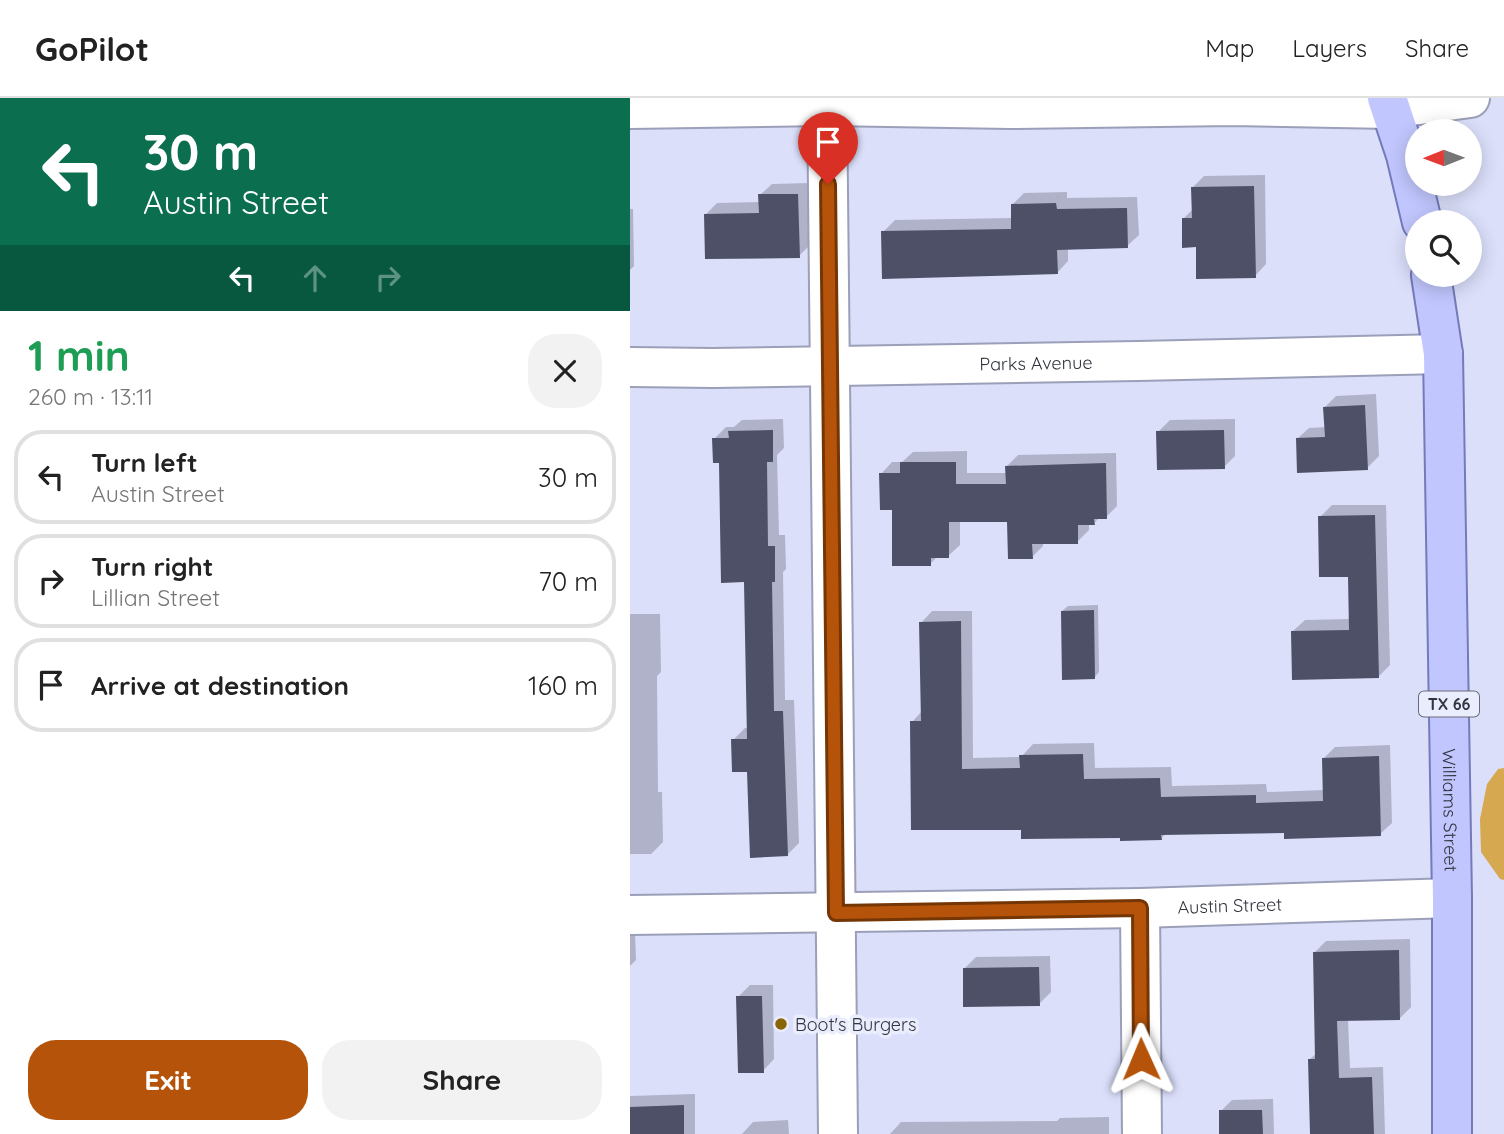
<!DOCTYPE html>
<meta charset="utf-8">
<style>
body{margin:0;font-family:Quicksand,sans-serif;background:#f2f2f2;color:#222;height:100vh;display:flex;flex-direction:column;font-size:26px;white-space:nowrap}
*{box-sizing:border-box;margin:0}
p{font-size:23px;color:#767676}
.icon{flex:none;width:38px;height:38px;fill:none;stroke:currentColor;stroke-width:2;stroke-linecap:round;stroke-linejoin:round}
.map{position:relative;flex:1;overflow:hidden}
.details{display:flex;flex-direction:column;background:#fff;width:630px}
.details>*{flex:none}
.banner{background:#0b6e4f;color:#fff;overflow:hidden}
.needle{width:46px;rotate:269deg}
.tools{position:absolute;left:775px;top:21px;display:grid;gap:14px}
.tools a{display:grid;place-items:center;width:77px;height:77px;border-radius:50%;background:#fff;box-shadow:0 4px 18px #0003;font-size:35px}
.pin{position:absolute;display:grid;place-items:center;width:60px;height:60px;color:#fff;margin:-72px -30px;border-radius:50% 50% 50% 0;rotate:-45deg;box-shadow:0 0 7px #0007}
.pin .icon{rotate:45deg}
.me{position:absolute;width:77px;margin:-38px;rotate:359deg;stroke-linejoin:round;filter:drop-shadow(0 0 5px #0008)}
.turn{display:flex;align-items:center;gap:24px;height:147px;padding:0 28px;font-size:32px}
.turn .icon{width:91px;height:91px;stroke-width:2.5}
.turn b{display:block;font-size:49px;line-height:60px}
.lanes{display:flex;align-items:center;height:66px;padding:0 28px;background:#0003;justify-content:center;gap:35px;direction:ltr}
.lanes .off{opacity:.35}
.round{display:grid;place-items:center;flex:none;width:74px;height:74px;border-radius:28px;background:#f2f2f2}
.summary{display:flex;align-items:center;justify-content:space-between;height:119px;padding:0 28px}
h1{font-size:42px;font-weight:700;line-height:52px;color:#1e9e55}
.cta{display:flex;gap:14px;margin-top:auto;padding:14px 28px}
.cta a{flex:1;height:80px;border-radius:28px;background:#b45309;color:#fff;font-size:28px;font-weight:700;line-height:80px;text-align:center}
.cta a+a{background:#f2f2f2;color:#222}
ul{padding:0;list-style:none}
li{display:flex;align-items:center;gap:21px;height:94px;margin:0 14px 10px;padding:0 14px;border:4px solid #e0e0e0;border-radius:28px}
li div{flex:1}
li b{display:block;font-size:26px}
li em{font-style:normal}
header{display:flex;align-items:center;gap:42px;box-sizing:border-box;height:98px;padding:0 35px;background:#fff;border-bottom:2px solid #e0e0e0}
header strong{font-size:33px}
nav{display:flex;gap:38px;margin-inline-start:auto;font-size:24px}
main{display:flex;flex:1;min-height:0}
.map>svg:first-child{display:block}
.forest{fill:#d6a950}
.shadow{fill:#0003}
.building{fill:#4d5066}
.lines{fill:none;stroke-linecap:round;stroke-linejoin:round}
.minor-casing{stroke:#9b9fb8;stroke-width:42}
.major-casing{stroke:#747bba;stroke-width:42}
.minor{stroke:#fff;stroke-width:38}
.major{stroke:#c1c7fe;stroke-width:38}
.route-casing{stroke:#753606;stroke-width:18}
.route{stroke:#b45309;stroke-width:12}
.poi-dot{fill:#8a6504;stroke:#eaedfd;stroke-width:2.5}
.labels{text-anchor:middle;dominant-baseline:central;stroke-width:7;stroke-linejoin:round;paint-order:stroke}
.shield{fill:#eaedfd;stroke:#696c77;stroke-width:2}
.shield-label{font-size:16px;font-weight:bold;fill:#32343e}
.street-label{font-size:18px;fill:#32343e;stroke:#eaedfd}
.poi-label{font-size:18px;fill:#32343e;stroke:#eaedfd;text-anchor:start}
</style>
<header>
<strong>GoPilot</strong>
<nav><a>Map</a><a>Layers</a><a>Share</a></nav>
</header>
<main>
<section class="details">
<div class="banner">
<div class="turn"><svg class="icon" aria-label="left" viewBox="0 0 24 24"><path d="M17 20v-9H6M10 6l-5 5 5 5"/></svg><div><b>30 m</b>Austin Street</div></div>
<div class="lanes"><svg class="icon" aria-label="left" viewBox="0 0 24 24"><path d="M17 20v-9H6M10 6l-5 5 5 5"/></svg><svg class="icon off" aria-label="ahead" viewBox="0 0 24 24"><path d="M12 20V5M6 11l6-6 6 6"/></svg><svg class="icon off" aria-label="right" viewBox="0 0 24 24"><path d="M7 20v-9h11M14 6l5 5-5 5"/></svg></div>
</div>
<div class="summary"><div><h1>1 min</h1><p>260 m · 13:11</p></div><a class="round"><svg class="icon" aria-label="close" viewBox="0 0 24 24"><path d="M6 6l12 12M18 6L6 18"/></svg></a></div>
<ul>
<li><svg class="icon" aria-label="left" viewBox="0 0 24 24"><path d="M17 20v-9H6M10 6l-5 5 5 5"/></svg><div><b>Turn left</b><p>Austin Street</p></div><em>30 m</em></li>
<li><svg class="icon" aria-label="right" viewBox="0 0 24 24"><path d="M7 20v-9h11M14 6l5 5-5 5"/></svg><div><b>Turn right</b><p>Lillian Street</p></div><em>70 m</em></li>
<li><svg class="icon" aria-label="arrive" viewBox="0 0 24 24"><path d="M6 21V4h12l-3 4 3 4H6"/></svg><div><b>Arrive at destination</b></div><em>160 m</em></li>
</ul>
<div class="cta"><a>Exit</a><a>Share</a></div>
</section>
<div class="map">
<svg width="874" height="1036" viewBox="0 0 874 1036">
<rect width="100%" height="100%" fill="#dbdffa"/>
<!-- forest -->
<path class="forest" d="M874,670v112l-4,-1 -19,-27 -1,-33 7,-35 11,-15z"/>
<!-- shadow -->
<g class="shadow">
<path d="M635,77l1,89 -11,12 -57,-30 -15,-27 10,-10v-22l11,-11z"/>
<path d="M179,85l1,62 -11,11 -93,-42 11,-11 43,-1v-7l12,-11z"/>
<path d="M437,94v6l70,-1 2,38 -12,11 -59,2v13l-11,12 -174,-41 12,-12 118,-2v-14l11,-11z"/>
<path d="M0,111h3l1,57 -4,4z"/>
<path d="M746,296l3,62 -12,12 -70,-29 12,-11 17,-1 -1,-20 11,-11z"/>
<path d="M153,321l1,29 -7,7 2,80h6l1,34 -3,3 2,128h9l5,143 -12,12 -54,-115 12,-12h4l-3,-147 -25,-119 -7,-23 12,-12h8l8,-7z"/>
<path d="M605,321v37l-11,11 -66,-35 12,-12z"/>
<path d="M337,353v22h40v-7l11,-11 98,-2 1,53 -11,11h-6l-6,6h-5v7l-12,12h-34v4l-11,11 -23,-37h-49v25l-12,11h-10l-8,8 -36,-56 -13,-34 11,-12h10l11,-10z"/>
<path d="M702,407h54l4,160 -12,12 -85,-46 12,-11 45,-1 -1,-44 -29,-58z"/>
<path d="M468,507l1,67 -5,6 -32,-67 6,-5z"/>
<path d="M302,513h40l1,147 48,-1 12,-13 61,-1 1,25 76,-1 1,19 94,-2 1,8 58,-2 -1,-32 11,-11 55,-2 2,78 -12,11 -95,-3 -119,2 -5,6 -139,-11 -110,-106 10,-11 -1,-88z"/>
<path d="M0,516h30l1,58 -4,4 1,116h4l1,50 -12,12h-21z"/>
<path d="M0,835h5l1,27 -6,6z"/>
<path d="M780,841l1,68 -12,12 -51,1 2,48 33,-1 2,67h-73l-2,-75 7,-6 -2,-101 11,-11z"/>
<path d="M420,858l1,36 -12,12 -75,-35 12,-12z"/>
<path d="M120,887h23l1,74 -11,12 -25,-74z"/>
<path d="M65,996v40h-65v-38z"/>
<path d="M643,1001l1,35h-53v-23l11,-11z"/>
<path d="M479,1019v17h-219l11,-12 156,-1 3,-3z"/>
<path d="M158,1022l1,14h-47l11,-12z"/>
</g>
<!-- building -->
<g class="building">
<path d="M624,88l2,92 -60,1v-32l-14,1v-30h10l-1,-31z"/>
<path d="M128,96h40l2,64 -95,1 -1,-45 55,-1z"/>
<path d="M426,105l1,6 70,-1 1,40 -71,2 1,24 -176,5 -1,-48 130,-2v-25z"/>
<path d="M735,307l3,65 -71,3 -1,-35 29,-1 -2,-30z"/>
<path d="M143,332v32h-6l1,84h7v36h-3l2,129h9l5,145 -38,2 -3,-86h-15l-1,-33h16l-3,-157 -23,1 -2,-120h-6l-1,-25h17l-1,-7z"/>
<path d="M594,332l1,39 -68,1 -1,-39z"/>
<path d="M270,364h56v22h50l-1,-18 101,-3 1,56h-13l1,6h-17v19h-46l1,15h-25l-1,-37h-58v36h-18v8h-39v-56h-12l-1,-37h21z"/>
<path d="M745,417l4,163 -87,2 -1,-49 58,-1 -1,-53h-29l-1,-61z"/>
<path d="M464,512l1,69 -33,1 -1,-69z"/>
<path d="M331,523l1,148 58,-1 -1,-13 64,-1 1,25 76,-1 1,19 95,-2v8l67,-2 -1,-43 57,-2 2,80 -97,3v-6l-123,2 1,5 -42,1v-3l-99,1v-9h-110l-1,-109h11l-2,-99z"/>
<path d="M769,852l1,70 -63,1 2,57 33,-1 2,57h-64l-2,-75h7l-2,-107z"/>
<path d="M409,869l1,39 -77,1v-39z"/>
<path d="M106,898h26l2,77h-26z"/>
<path d="M54,1007v29h-54v-27z"/>
<path d="M589,1012h43l1,24h-44z"/>
</g>
<g class="lines">
<!-- minor casing -->
<g class="minor-casing">
<g id="minor">
<path d="M197,0l11,1036"/>
<path d="M0,11l197,-3 183,3 222,-3 158,3 80,-11"/>
<path id="s1" d="M0,269l83,1 425,-7 305,-7"/>
<path d="M510,810l2,226"/>
<path id="s2" d="M0,817l510,-7 312,-10"/>
</g>
</g>
<!-- major casing -->
<g class="major-casing">
<g id="major">
<path d="M757,0l19,57 16,67"/>
<path id="s3" d="M801,177l12,79 9,544v236"/>
</g>
</g>
<!-- minor -->
<use href="#minor" class="minor"/>
<!-- major -->
<use href="#major" class="major"/>
</g>
<g class="lines">
<!-- route casing -->
<g class="route-casing">
<path id="route" d="M198,86l8,729 304,-5 1,151"/>
</g>
<!-- route -->
<use href="#route" class="route"/>
</g>
<!-- markers -->
<circle class="poi-dot" cx="151" cy="926" r="7"/>
<g class="labels">
<!-- shield labels -->
<rect class="shield" x="789" y="593.5" width="60" height="25" rx="5"/>
<g class="shield-label">
<text x="819" y="606">TX 66</text>
</g>
<!-- street labels -->
<g class="street-label">
<text stroke="none"><textPath href="#s1" startOffset="406">Parks Avenue</textPath></text>
<text stroke="none"><textPath href="#s3" startOffset="536">Williams Street</textPath></text>
<text stroke="none"><textPath href="#s2" startOffset="600">Austin Street</textPath></text>
</g>
<!-- poi labels -->
<g class="poi-label">
<text x="165" y="926">Boot's Burgers</text>
</g>
</g>
</svg>
<div class="tools">
<a><svg class="needle" viewBox="-14 -14 28 28"><path d="M0-13l5 13h-10z" fill="#e53935"/><path d="M0 13l5-13h-10z" fill="#767676"/></svg></a>
<a><svg class="icon" aria-label="search" viewBox="0 0 24 24"><circle cx="10" cy="10" r="6"/><path d="M15 15l6 6"/></svg></a>
</div>
<div class="pin" style="left:198px;top:86px;background:#d93025"><svg class="icon" aria-label="arrive" viewBox="0 0 24 24"><path d="M6 21V4h12l-3 4 3 4H6"/></svg></div>
<svg class="me" style="left:511px;top:961px" viewBox="-20 -20 40 40"><path d="M0-17L14 15 0 8-14 15z" fill="#b45309" stroke="#fff" stroke-width="4"/></svg>
</div>
</main>
